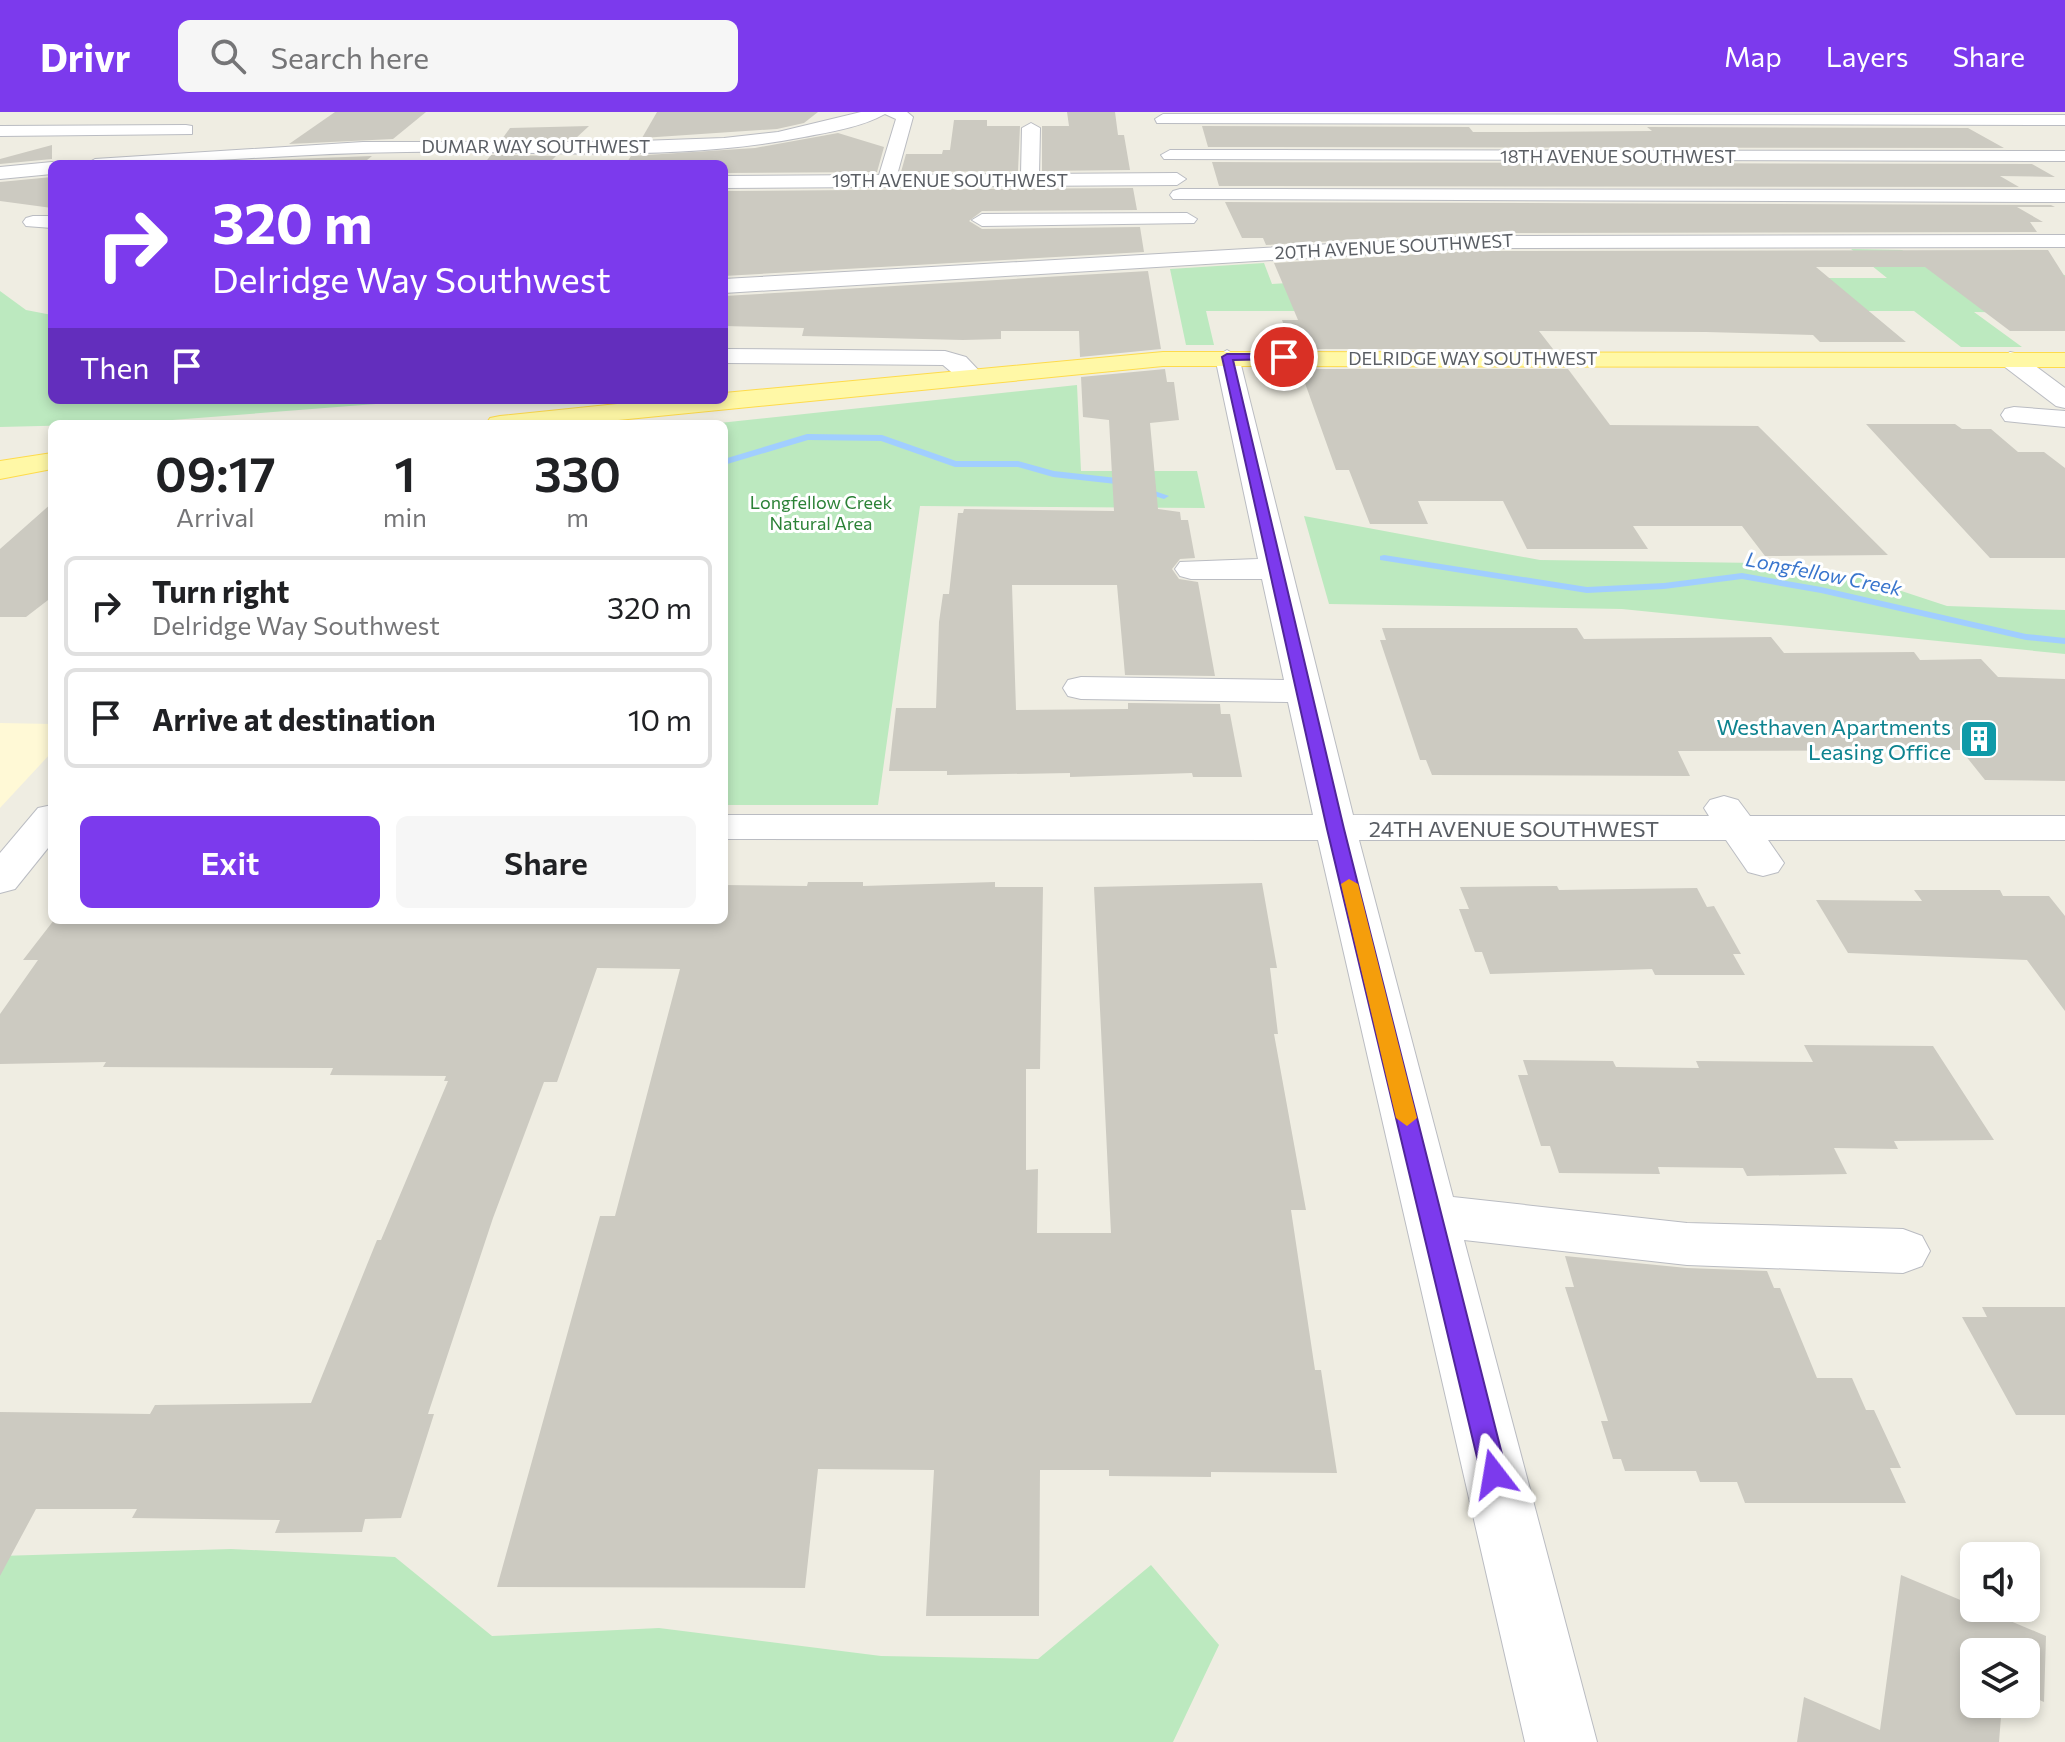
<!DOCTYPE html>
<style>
body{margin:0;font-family:Commissioner,sans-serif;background:#f6f6f6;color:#202124;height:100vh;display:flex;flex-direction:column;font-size:30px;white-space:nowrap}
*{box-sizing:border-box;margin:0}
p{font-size:26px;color:#757577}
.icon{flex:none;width:44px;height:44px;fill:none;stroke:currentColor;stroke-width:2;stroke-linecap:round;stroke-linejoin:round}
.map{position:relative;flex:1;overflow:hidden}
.panel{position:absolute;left:48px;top:308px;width:680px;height:504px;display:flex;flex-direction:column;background:#fff;border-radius:12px;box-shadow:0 4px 12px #0003}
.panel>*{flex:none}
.top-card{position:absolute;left:48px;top:48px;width:680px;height:244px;border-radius:12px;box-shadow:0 4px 12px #0003;background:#7c3aed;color:#fff;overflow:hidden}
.controls{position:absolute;left:1960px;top:1430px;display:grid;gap:16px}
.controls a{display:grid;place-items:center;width:80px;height:80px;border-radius:12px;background:#fff;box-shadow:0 4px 12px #0003;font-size:40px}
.pin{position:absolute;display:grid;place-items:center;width:68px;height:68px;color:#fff;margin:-34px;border:4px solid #fff;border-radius:50%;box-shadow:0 2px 8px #0007}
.me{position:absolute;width:88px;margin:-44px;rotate:346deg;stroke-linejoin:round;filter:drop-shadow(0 0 6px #0008)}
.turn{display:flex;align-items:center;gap:28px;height:168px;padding:0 32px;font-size:36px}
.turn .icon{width:104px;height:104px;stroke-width:2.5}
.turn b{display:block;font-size:56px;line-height:68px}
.then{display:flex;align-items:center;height:76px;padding:0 32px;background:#0003;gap:16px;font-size:30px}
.eta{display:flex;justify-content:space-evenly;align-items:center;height:136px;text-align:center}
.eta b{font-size:48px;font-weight:600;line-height:56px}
.primary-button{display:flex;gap:16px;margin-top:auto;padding:16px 32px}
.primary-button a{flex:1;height:92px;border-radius:12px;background:#7c3aed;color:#fff;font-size:32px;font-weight:600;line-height:92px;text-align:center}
.primary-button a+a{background:#f6f6f6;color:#202124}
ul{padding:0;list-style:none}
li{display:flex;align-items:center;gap:24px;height:100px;margin:0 16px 12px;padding:0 16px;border:4px solid #e0e0e0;border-radius:12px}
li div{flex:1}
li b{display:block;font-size:30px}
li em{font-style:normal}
header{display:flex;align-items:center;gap:48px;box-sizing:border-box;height:112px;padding:0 40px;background:#7c3aed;color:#fff}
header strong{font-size:38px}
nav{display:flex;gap:44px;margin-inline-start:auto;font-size:28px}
.search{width:560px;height:72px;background:#f6f6f6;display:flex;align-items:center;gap:20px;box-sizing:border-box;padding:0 28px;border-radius:12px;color:#757577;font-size:30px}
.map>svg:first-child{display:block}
.commercial{fill:#fff9d6}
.green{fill:#bce9bf}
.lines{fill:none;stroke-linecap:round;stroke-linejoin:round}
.stream{fill:#a1ceff;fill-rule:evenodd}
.building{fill:#cccac1}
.minor-casing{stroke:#babcc2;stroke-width:2}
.major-casing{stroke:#fedb4b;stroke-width:2}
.minor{fill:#fff;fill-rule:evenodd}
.major{fill:#fff8a6;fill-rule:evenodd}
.route{fill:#7c3aed;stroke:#51269a;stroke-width:2}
.slow{fill:#f59e0b}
.labels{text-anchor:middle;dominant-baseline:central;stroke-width:6;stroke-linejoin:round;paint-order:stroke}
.far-street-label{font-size:18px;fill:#5a5e64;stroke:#fff}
.far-park-label{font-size:18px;fill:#2c8237;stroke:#fff}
.far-water-label{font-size:20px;font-style:italic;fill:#3975cd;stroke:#fff}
.culture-label{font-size:22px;fill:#0d838f;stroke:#fff;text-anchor:end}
.street-label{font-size:22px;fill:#5a5e64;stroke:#fff}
</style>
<header>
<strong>Drivr</strong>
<div class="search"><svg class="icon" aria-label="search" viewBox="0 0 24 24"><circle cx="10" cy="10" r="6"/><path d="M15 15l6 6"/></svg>Search here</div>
<nav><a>Map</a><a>Layers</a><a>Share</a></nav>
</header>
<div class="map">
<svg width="2065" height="1630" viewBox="0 0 2065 1630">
<rect width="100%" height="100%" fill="#efede2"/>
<!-- commercial -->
<path class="commercial" d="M0,611l52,1v28l-52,56z"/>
<!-- green -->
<g class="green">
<path d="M1851,137l51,1 41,29 51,-10 71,6v38l-91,-1 48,35h-61l-47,-36h-708l8,34h-28l-16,-76 94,-6 8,21 97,-6h518z"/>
<path d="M0,179l26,19 26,5v85h375l-306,24 -121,3z"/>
<path d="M1077,273l4,86h116l8,37 -285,-2 -42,299h-154v-381h-14z"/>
<path d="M1304,404l236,44 220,3 102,15 85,28 118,4v44l-443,-45 -293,-5z"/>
<path d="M231,1437l164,8 97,79 167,-8 222,28 157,3 113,-94 68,80 -46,97h-1173v-186z"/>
</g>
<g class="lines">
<!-- stream -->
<g class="stream">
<path d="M807,322l75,1 74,26h62l36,10 63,7 52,18 -5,3 -48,-15 -63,-7 -35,-10h-63l-74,-26 -73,-1 -84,25v-6z"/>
<path d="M1384,443l203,32 77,-4 78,-10 79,14 205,47 39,4v6l-39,-4 -205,-47 -79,-14 -78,10 -77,4 -207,-33v-4z"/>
</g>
</g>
<!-- building -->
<g class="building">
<path d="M335,0h91l-33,27 -104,5z"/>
<path d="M657,0h161l-14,11 -27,6 -135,9z"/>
<path d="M1067,0h48l3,23h6l6,35 -88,1v-45h27z"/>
<path d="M954,8h33v6h33l-2,45 -117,1 5,-18h36l1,-4h7z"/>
<path d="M589,14l-14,13h-73l8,-11z"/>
<path d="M1202,14l267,1 4,5h42l137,-1 -5,-4 321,1 36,20 -796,-1z"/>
<path d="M838,21l46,14 -7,25 -153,1v-10l-98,1 5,-8 124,-8z"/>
<path d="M52,33v14l-52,5v-5z"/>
<path d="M491,43h14l51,1 -8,8h-64z"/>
<path d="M372,44l-10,8h-102l5,-4z"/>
<path d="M1212,50l820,2 23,13 -55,-1 19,11 -800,-1z"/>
<path d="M52,65v31l-52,-7v-19z"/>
<path d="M1133,76l4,22 -155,1 -13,10 13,8 158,-2 4,25 -420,24v-85z"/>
<path d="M1225,90l826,3 4,2h-38l26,15h-13l7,10 -565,1 -206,12 -3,-7h-21z"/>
<path d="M2048,138l17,27v54h-55l-85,-64h-109l90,75h-86l-7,-7 -107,-3 -167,-1 14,18h-260l-11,-29h16l-24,-57 198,-12z"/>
<path d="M1148,159l13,78 -81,8 -1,-26h-78v8l-38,1 -161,-4 2,-8 -80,-2v-30z"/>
<path d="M1165,257l2,13h7l5,38 -29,3 8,86 22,3 1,8h7l7,38 -15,1 -8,10 7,10 19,3 17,94 -90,-1 -8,-90h-105l4,125 112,-1v-6l92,1 1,10h9l12,63h-49l-1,-4 -122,4v-4l-123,2v-4h-58l7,-63h40l3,-86 4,-28h6l9,-81h5l1,-4 150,2 -5,-91 -26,-3 -2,-40z"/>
<path d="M1300,257h268l42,56 148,1 130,129 -123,1 -23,-30h-109l15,23h-121l-24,-48h-85l10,23h-58l-21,-54h-13z"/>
<path d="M1866,312h89l7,5h29l27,23h26l21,16v90h-75z"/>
<path d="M52,391v94l-26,20h-26v-68z"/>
<path d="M1382,516h195l7,11 187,-2 13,16 130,-1 6,8 61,-1 17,18 67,2v102l-80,-1 -24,-30 -283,1 12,25 -258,-1 -6,-15h-6l-40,-120h6z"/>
<path d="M808,770h55v4l132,-4v5h48l-3,182h-14v101l12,-1 -1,64h74l-17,-346 168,-4 15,85h-7l8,66h-4l32,176h-15l24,160h6l16,103 -126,-1v5l-102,-1v-6h-69l-1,146h-113l8,-146 -116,-1 -13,119 -308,-1 103,-371h15l65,-247 -83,-1 -40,114h-13l-51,136 -65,196h6l-33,104 -36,1 -3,13 -87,1 5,-13 -148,-2 5,-9h-101l-36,67v-164l150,2 5,-9 156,-2 66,-163h4l67,-159h-4l2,-5 -116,-1 3,-7 -230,-1 3,-5 -106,2v-50l38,-54h-15l31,-40h670v-35l83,1z"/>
<path d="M1557,774l2,4 138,-2 10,19 7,-1 27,48h-8l12,21h-90l-3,-6 -162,5 -8,-22h-7l-16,-43h10l-9,-22z"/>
<path d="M1914,778h86l3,6h46l16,20v95l-38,-51 -179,-7 -32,-53 106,1z"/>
<path d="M1804,933l129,1 61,94 -100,1 4,8 -64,-1 13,26 -100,2 -4,-8 -85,-1 2,7 -101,-1 -9,-27h-9l-23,-71h10l-5,-15 90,1 3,6 83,1 -3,-7 117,1z"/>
<path d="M1565,1144l122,12 80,3 7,17h6l37,90h35l14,32h8l27,58h-11l16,35h-161l-8,-21h-37l-4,-11h-71l-4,-12h-8l-12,-38h7l-43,-134h9z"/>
<path d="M1982,1195h83v108h-49l-54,-98h25z"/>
<path d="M1901,1463l145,61 -2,66 -18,-8v-42h-52v52h28l-3,38h-202l7,-45 76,33z"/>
</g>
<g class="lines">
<!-- minor casing -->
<g class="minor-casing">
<g id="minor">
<path d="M861,0h46l6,5 -16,58 124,-1 1,-46 9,-5 9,5 -1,46 138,-1 9,6 -9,6 -453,3v-12l155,-1 17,-56 -11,-5c-23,13 -55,18 -81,23 -131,26 -266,13 -398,15 -107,1 -213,12 -320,12l9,-5 268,-17h249l112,-4 54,-6z"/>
<path d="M1163,2l902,1v10l-908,-2 -2,-4z"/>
<path d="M186,13l6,1v8l-192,2v-10z"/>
<path d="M1170,38l895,1v10l-901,-2 -3,-4z"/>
<path d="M52,50l6,2h-6v10l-52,5v-12z"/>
<path d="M1180,77l885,1v12l-892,-3 -3,-4 3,-4z"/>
<path d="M1187,101l10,6 -3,4 -212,3 -10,-6 10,-6z"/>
<path d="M33,104h19v12l-26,-2 -3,-4 3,-4z"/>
<path d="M2065,123v12l-593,1 -748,45v-14l748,-43z"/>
<path d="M724,237l221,2 21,6 18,19 -13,8 -9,-3 -19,-16 -219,-2z"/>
<path d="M1227,238l12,7 114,458 356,1 -5,-8 6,-8 14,-4 14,4 12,16h315v24h-297l16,23 -6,9 -15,4 -15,-4 -22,-32h-367l94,357 234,26 216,6 19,7 8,15 -8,15 -19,7 -216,-8 -223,-25 133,502h-72l-207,-902 -594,-1v-24h589l-25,-113 -207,-3 -13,-3 -5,-8 5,-8 13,-3 203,3 -22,-101h-71l-11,-3 -5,-7 5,-7 78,-3 -43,-202z"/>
<path d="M2010,240l9,2 46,34v20l-9,-2 -55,-42 -3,-5z"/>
<path d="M2014,295l51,4v16l-60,-6 -4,-6 4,-6z"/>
<path d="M52,693v38l-37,46 -15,4v-40l38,-45z"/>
</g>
</g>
<!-- major casing -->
<g class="major-casing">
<g id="major">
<path d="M1163,240l902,1v14l-902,-1 -585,58h-92l4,-6 10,-2 156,-16h68v-7z"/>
<path d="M52,341v16l-52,10v-18z"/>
</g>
</g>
<!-- minor -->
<use href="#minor" class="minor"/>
<!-- major -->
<use href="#major" class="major"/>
</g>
<!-- route -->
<path class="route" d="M1284,242l3,5 -54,1 111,469 163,645 -4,8 -9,4 -9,-4 -4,-8 -154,-645 -105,-472 5,-3z"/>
<!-- slow -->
<path class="slow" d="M1349,767l9,5 59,234 -10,8 -11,-8 -55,-234z"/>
<!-- icons -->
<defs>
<g id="building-square" transform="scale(2)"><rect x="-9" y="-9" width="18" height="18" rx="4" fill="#0f9aa8" stroke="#fff"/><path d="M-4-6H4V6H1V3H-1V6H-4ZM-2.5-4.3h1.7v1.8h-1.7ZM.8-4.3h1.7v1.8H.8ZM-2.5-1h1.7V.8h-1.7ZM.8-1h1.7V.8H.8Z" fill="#fff"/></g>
</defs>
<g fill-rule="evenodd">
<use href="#building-square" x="1979" y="627"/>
</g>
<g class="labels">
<!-- far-street labels -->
<g class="far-street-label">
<text x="536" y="34">DUMAR WAY SOUTHWEST</text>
<text x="1618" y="44">18TH AVENUE SOUTHWEST</text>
<text x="950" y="68">19TH AVENUE SOUTHWEST</text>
<text transform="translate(1394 134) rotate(-3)">20TH AVENUE SOUTHWEST</text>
<text x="1473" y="246">DELRIDGE WAY SOUTHWEST</text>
</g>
<!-- far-park labels -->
<g class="far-park-label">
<text x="821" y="390">Longfellow Creek<tspan x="821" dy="21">Natural Area</tspan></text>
</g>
<!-- far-water labels -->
<g class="far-water-label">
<text transform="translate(1824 461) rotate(11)">Longfellow Creek</text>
</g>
<!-- culture labels -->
<g class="culture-label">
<text x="1951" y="614">Westhaven Apartments<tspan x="1951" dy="25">Leasing Office</tspan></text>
</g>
<!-- street labels -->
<g class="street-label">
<text x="1514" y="716">24TH AVENUE SOUTHWEST</text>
</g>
</g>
</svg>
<div class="controls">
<a><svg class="icon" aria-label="sound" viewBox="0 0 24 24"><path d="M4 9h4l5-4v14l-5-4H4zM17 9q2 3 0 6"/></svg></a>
<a><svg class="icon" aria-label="layers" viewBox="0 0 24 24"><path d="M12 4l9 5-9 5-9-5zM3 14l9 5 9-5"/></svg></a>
</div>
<div class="pin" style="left:1284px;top:245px;background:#d93025"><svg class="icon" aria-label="arrive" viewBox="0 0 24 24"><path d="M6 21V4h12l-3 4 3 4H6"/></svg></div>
<svg class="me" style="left:1494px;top:1362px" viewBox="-20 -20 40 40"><path d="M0-17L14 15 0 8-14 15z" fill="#7c3aed" stroke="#fff" stroke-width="4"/></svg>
<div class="top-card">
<div class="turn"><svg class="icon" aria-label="right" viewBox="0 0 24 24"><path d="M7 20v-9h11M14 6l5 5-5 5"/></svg><div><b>320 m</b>Delridge Way Southwest</div></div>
<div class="then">Then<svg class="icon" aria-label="arrive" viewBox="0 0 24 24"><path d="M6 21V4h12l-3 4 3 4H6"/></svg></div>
</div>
<section class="panel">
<div class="eta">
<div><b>09:17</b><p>Arrival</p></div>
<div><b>1</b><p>min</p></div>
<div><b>330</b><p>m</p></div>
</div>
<ul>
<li><svg class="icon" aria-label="right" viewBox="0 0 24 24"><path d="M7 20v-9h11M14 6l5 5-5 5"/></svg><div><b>Turn right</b><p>Delridge Way Southwest</p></div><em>320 m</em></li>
<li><svg class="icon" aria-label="arrive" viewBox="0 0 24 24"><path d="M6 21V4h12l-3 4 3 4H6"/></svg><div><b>Arrive at destination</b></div><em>10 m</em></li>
</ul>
<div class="primary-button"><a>Exit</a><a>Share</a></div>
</section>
</div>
